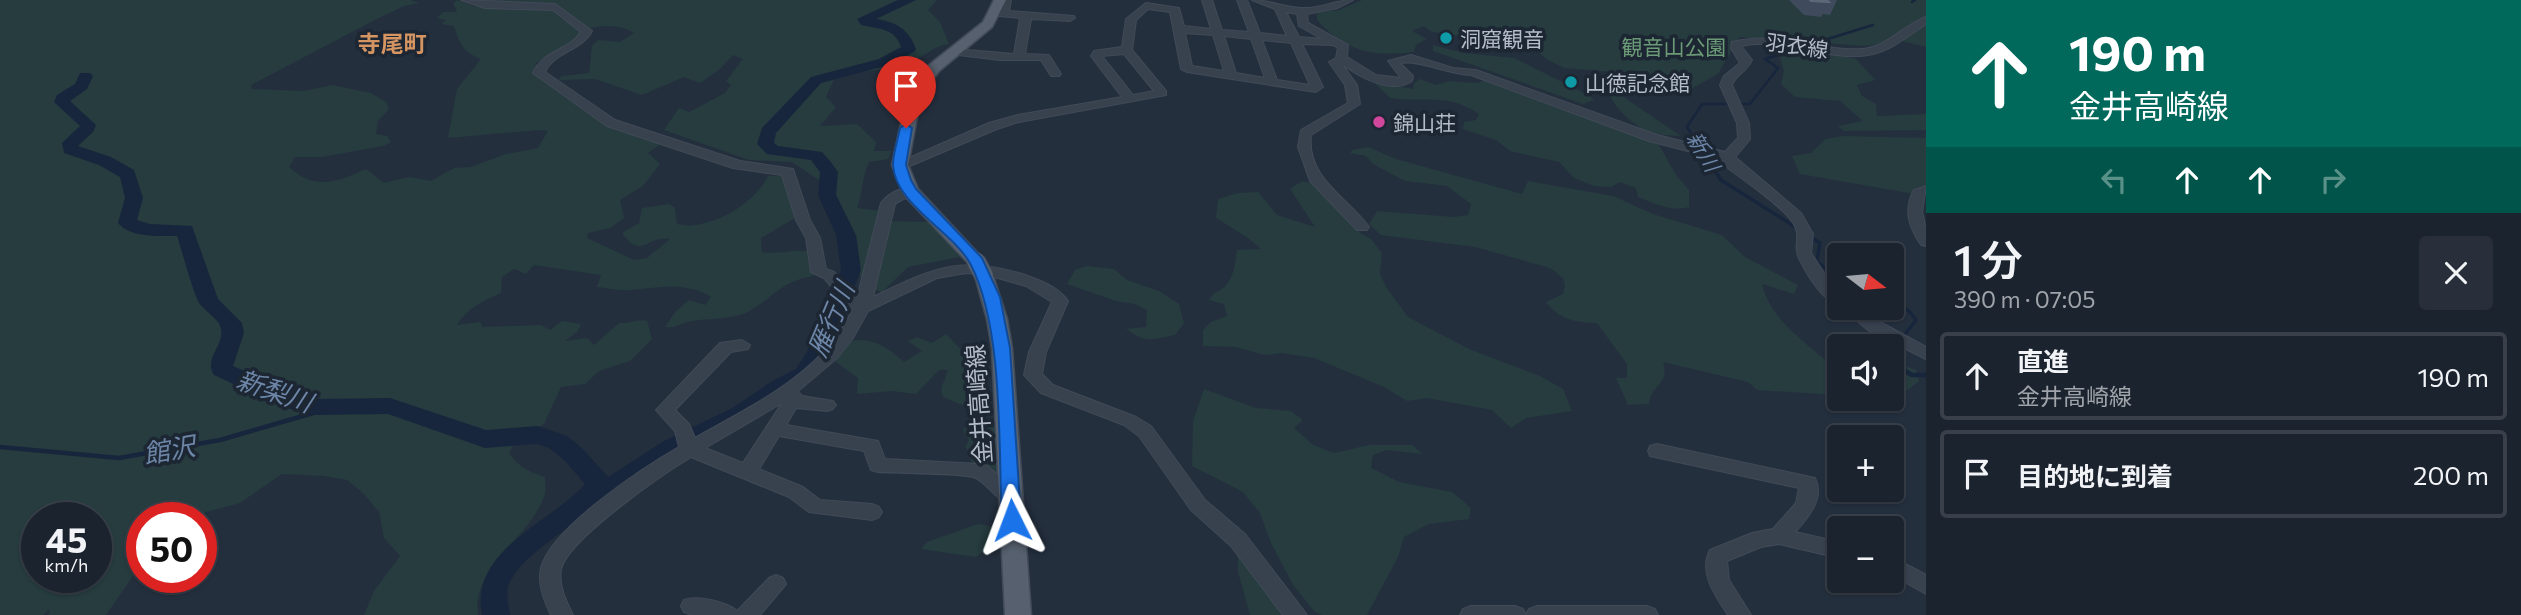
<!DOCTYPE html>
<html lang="ja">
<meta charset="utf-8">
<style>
body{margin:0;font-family:Commissioner,"Noto Sans JP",sans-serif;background:#282f3a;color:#f1f3f6;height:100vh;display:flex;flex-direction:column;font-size:26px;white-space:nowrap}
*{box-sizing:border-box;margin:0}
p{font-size:23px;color:#a0a4aa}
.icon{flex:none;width:38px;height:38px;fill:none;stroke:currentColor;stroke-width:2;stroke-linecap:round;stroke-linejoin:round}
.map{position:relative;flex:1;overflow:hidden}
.sheet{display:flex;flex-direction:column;background:#1b232e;width:595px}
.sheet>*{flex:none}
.guide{background:#00695c;color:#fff;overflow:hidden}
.needle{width:46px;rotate:106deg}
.controls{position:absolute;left:1827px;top:243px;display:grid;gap:14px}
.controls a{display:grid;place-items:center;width:77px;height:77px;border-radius:7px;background:#1b232e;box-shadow:0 2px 5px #0004,0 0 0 2px #39404a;font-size:35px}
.speed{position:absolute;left:21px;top:502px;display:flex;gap:14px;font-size:35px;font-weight:700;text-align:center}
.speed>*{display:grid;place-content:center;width:91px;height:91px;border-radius:50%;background:#1b232e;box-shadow:0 2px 5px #0004,0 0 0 2px #39404a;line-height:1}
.speed small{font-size:18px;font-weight:400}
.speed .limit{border:10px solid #d22;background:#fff;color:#111}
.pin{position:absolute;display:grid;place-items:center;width:60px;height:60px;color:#fff;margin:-72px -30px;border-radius:50% 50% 50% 0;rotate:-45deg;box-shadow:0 0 7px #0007}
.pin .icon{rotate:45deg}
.me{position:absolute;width:77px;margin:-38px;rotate:357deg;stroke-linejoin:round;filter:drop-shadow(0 0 5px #0008)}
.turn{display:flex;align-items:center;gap:24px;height:147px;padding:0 28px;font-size:32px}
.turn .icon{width:91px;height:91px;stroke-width:2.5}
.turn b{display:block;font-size:49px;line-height:60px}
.lanes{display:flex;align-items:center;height:66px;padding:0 28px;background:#0003;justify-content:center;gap:35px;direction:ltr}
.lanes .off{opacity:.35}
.round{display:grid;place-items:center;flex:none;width:74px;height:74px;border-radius:7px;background:#282f3a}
.head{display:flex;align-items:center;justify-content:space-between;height:119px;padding:0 28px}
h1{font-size:42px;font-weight:600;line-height:52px}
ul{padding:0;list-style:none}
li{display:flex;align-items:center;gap:21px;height:88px;margin:0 14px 10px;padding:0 14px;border:4px solid #39404a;border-radius:7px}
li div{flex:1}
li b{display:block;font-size:26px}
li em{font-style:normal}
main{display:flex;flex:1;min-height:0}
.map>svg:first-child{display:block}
.green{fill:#263c3f;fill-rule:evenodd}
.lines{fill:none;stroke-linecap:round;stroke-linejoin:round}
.stream-far2{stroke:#17263c;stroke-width:2.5}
.stream-far1{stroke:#17263c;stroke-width:3.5}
.stream{stroke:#17263c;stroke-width:4.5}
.river{fill:#17263c;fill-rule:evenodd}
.minor-casing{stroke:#414a57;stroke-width:2}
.major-casing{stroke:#414a57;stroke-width:3}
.minor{fill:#38414e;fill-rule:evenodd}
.major{fill:#56606e;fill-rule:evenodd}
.major-bridge-casing{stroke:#414a57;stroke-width:20;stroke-linecap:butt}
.major-bridge{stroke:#56606e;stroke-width:18}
.wall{fill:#3f4b5c}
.building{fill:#4b5868;stroke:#5c6777;stroke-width:2}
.route{fill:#1a73e8;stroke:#114b97;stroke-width:2}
.culture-dot{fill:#0f9aa8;stroke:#1d2633;stroke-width:2.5}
.hotel-dot{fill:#d1479c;stroke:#1d2633;stroke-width:2.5}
.labels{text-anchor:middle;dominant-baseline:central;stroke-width:7;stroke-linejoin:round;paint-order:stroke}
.far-poi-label{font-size:21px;fill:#b4bcc9;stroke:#1d2633;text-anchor:start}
.far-street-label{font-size:21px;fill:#b4bcc9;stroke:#1d2633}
.far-park-label{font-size:21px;fill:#6b9a76;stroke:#1d2633}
.far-water-label{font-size:21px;font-style:italic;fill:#6d86a8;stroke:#1d2633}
.far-quarter-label{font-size:23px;font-weight:bold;fill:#d59563;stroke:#1d2633}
.street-label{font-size:24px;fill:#b4bcc9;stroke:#1d2633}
.water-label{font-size:26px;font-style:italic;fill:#6d86a8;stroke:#1d2633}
</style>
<main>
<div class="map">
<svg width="1926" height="615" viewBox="0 0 1926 615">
<rect width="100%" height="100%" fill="#242f3e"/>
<!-- green -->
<g class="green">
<path d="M0,0h410l9,3 -15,3 -31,15 -122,64 1,4 51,2 30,-6 38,8 15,9 3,7 -11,12 -2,13 11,2 4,6 -8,4 -61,11h-27l-6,10c26,24 48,15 77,2l18,14 25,-6 22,4 23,-13 17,-1 35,-13 32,-6 10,-17 -8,-1 -92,8 9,-49 24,-30c-18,-7 -21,-14 -27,-33l-13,-2 5,-4 -9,-2 6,-6h14l-4,-9 4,-3 19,7 5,-7h456l-9,10 12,12 9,22c-15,2 -22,11 -35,16 -23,10 -53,12 -78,15l-10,22 10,10 -16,19 37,-2 19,18 -2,9h18l-4,8 -19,3c-7,15 -6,31 -12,46l24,3 -19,73 -14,-63 -14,-31 -42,-28 -43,-2 -85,-30 15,-22 10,4 36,-19 6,-8 -5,-4 17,-22 -10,-4 -13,14 -20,14 -16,-6 -42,18 -47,-16 -37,1 4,-4 27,-3 3,-27 6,-6 22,2 14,-9c-14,-9 -46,-11 -56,5l-42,25 -1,11 74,51 53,18 -14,10 12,11 -17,22 -23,14 4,18 -14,10 -22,5 -1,5 47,22 13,-2 23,-19c-24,-4 -28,22 -48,-6l17,-10 3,-15 27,-4 6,4 2,16c31,8 78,-20 91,-48h14l9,6 4,36 -34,20 1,14c19,3 33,-4 51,0v24c-34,7 -35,18 -62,34 -17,10 -40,8 -60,11 -10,2 -16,8 -26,6l11,-16 13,-11 16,5 6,-8c-25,-16 -53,-9 -81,-7 -11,1 -23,-2 -33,-3l4,-12 -67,-10 -8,9 -12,-5 -12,8 -1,16c-18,8 -34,15 -44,32l23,-3 3,5 58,-2 9,5 12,-9 19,3 -4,8 -12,9 22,-3 7,7 25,-22c10,1 19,-5 28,-2l5,18 -22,22 -31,10 -14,13 -24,3 -17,37 -30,20 -5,9c10,14 20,19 36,24 0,5 1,12 0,16 -11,43 -74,72 -67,122h-114l10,-24 26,-35 -16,-18 -5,-26 -16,-19 -16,-13 -23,-4 -42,-2 -42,29 -56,15h-42v45l-36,52h-58l2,-6 -7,6h-43zM37,518h59v60h-59z"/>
<path d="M1362,0h564v47l-24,-6 -37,5 -126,-9 -21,37 -38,21 -68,-23 -48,-4 -16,-8 -22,-18 -9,-3 -44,3 -21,-8 -20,-2 -8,-6 -12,5 15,8 -11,6 -2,7c-42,5 -67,0 -97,-32v-8l22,-2z"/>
<path d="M1433,45l30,8 51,5 76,38 4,4 -11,4 -150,-53z"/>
<path d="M1812,50l44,9 19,21 -18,5 5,11 14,8 1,12 49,-2v16l-82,1 -6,-5 25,-5 -23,-20 -45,-4 -14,-13 3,-13 -4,-14z"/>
<path d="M1420,79l16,6 13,-4 28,2 10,-4 160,59 12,7 17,30 13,15v17c-18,5 -34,-3 -51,-10l-2,-9 -16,-6 -9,5 -17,-1 -20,-8 -15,-16 -49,-11 -14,-11 -33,-11 1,-7 12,-2 3,-6c-32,-22 -56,-11 -89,-16l-17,-17 40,8 1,-6z"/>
<path d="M1609,94h10l62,42c-9,-1 -21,0 -29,-3 -17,-6 -36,-23 -43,-39z"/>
<path d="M1842,136l84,2v47l-11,3 -1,6 -114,-20 -8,-18 19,-3 15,-14z"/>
<path d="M1368,147l28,12 126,35 6,-13 85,15 40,18 69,21 23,22 53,28 -4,9 -32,-10c10,41 50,61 77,89v22l-82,-5 -9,-8 -85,-20c7,23 -11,21 -14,42l-21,1 -12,-27h11v-14l-30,-41c-21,0 -39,-4 -51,-21l17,-8 2,-9 -2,-7 -13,-10 -75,-21 -94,-12 -12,-11 8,-13 77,6 14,-2 3,-11 -24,-18 -42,-5 -32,-17 -7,-8 -16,-3 2,-3z"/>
<path d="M1302,181l9,2 49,50 11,6 11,14 -2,21 6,13 22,30 61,32 71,27 23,13 9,22 -46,7 -15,10 -19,-18 -65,-12 -20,3 -23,-14 -70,-29 -32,-5 -17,2 -30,-8 -32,-1v-16l8,-8 16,-6 -3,-12 -15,-4c4,-7 6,-7 13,-11 12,-9 13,-25 15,-39l24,-1 -13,-11 -32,-20 2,-19 20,-6 20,-1 19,23 38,12 -25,-38z"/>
<path d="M887,221l45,1 28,35 -52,10 -26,25 -10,-3z"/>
<path d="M1087,266l27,3 13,11 32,11 20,13 5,19 -9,12c-24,5 -29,8 -49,-6l20,-2 1,-17 -12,-6 -19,-3 -49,-17 8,-14z"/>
<path d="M946,334l22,23 -3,35 4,8 -7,5 -19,-8 -2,-8 7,-19h-9l-23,24 -24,-3 -35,3 1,-16 -22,-16 -3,-7c5,-5 12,-13 19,-14 20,-5 39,9 52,21l18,-11 -14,-10 9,-4 15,6z"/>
<path d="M1892,361l24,9 3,11 -11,9 -16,-3z"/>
<path d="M1204,389l52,19 35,3 12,9 -9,8 19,17 21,8 35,-8h43l11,9 -36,-4 -14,5 -2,13 28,14 53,10 19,16 -2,11 -40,5 -25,13 -6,20 -31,58h-45l-8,-4 -21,-26 -22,-42 -11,-30 -17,-21 -51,-26 1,-45z"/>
<path d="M965,427h28l4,7 1,51 -26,-19 -2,-13 -5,-6 4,-7 -6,-9z"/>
<path d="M978,524l12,2 2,6 -8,19 -8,6 -55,-8 6,-7z"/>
<path d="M1238,555l50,60h-38l-12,-43z"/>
</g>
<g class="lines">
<!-- stream-far2 -->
<g class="stream-far2">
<path d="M1912,2l3,-2"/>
<path d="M1808,45l65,-20"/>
<path d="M1739,104h11l28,-36 -13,-9 36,-11"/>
<path d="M1705,156l-18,-29 15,-23h29"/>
</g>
<!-- stream-far1 -->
<g class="stream-far1">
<path d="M1704,154l17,26 76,48"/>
<path d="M1809,236l11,7 -3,18 14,13 8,1"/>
<path d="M1892,300l17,11 7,9 -13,17"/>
<path d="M1898,344l2,12"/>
</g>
<!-- stream -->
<g class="stream">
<path d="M1900,354l5,17 7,4h14"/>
<path d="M0,447l119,11 101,-18 114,-33"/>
</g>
<!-- river -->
<path class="river" d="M898,0h18l-40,19c20,3 33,10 40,30l-2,3 -25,13 -68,18 -45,50 -2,10 4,3 44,6 8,9 8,11 -2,23 20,40 5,35 -32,82 -17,27 -24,12 -38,28 -68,34 -67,45 -13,1c-24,28 -83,54 -94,88 -2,9 1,19 2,28h-28c-12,-66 66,-90 103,-131l-20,-23 -16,-13 -12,-4 -52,4 -97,-34 -73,1 -32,-8 -69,-32c-11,-17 11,-30 7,-46 -2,-12 -19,-18 -24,-30 -8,-20 -13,-42 -20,-63 -18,0 -47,2 -59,-13l7,-25 -5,-21 -21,-12 -35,-12 -2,-10 18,-17 -26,-24 3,-7 18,-11 5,-11h10l3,3 -6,13 -17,12 26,24 -3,7 -15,14 33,11 23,13 9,28 -6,22 13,4 42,2 26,73 24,24 2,10 -11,33 65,29 17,4 75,-1 96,32 52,-4 9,3 20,7 16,13 25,28 56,-36 70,-34 38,-26 24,-12 11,-17 34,-82 -5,-35 -18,-40 2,-23 -9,-12 -44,-6 -10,-10 5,-16 49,-51 68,-18 22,-12c-6,-19 -22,-18 -40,-22l-4,-6z"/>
<!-- minor casing -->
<g class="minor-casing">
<g id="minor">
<path d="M461,0l94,4 37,27c-11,20 -38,21 -47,41l70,48 125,41 53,8 17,51 10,18 6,31 8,3 23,26 24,-95c8,-10 21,-17 34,-15l2,3c-5,6 -16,8 -22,13l-22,93c57,-27 85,-43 149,-23 17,6 35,12 46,27l-22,51 -4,22 11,11 83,32 15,9 54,74 40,34 62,81h-24l-52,-69 -40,-36 -52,-74 -15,-11 -83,-32 -17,-18 5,-23 23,-50 -26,-16 -39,-11 -21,-2 -29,5 -69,33 -15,27 -16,20 -39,33 4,5 31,5 3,4 -3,4 -6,2 -31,-3 -10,17 92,16 7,18 95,5 7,2 30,25 3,5 -3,5c-18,6 -26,-15 -41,-23 -10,-5 -81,-5 -98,-6l-7,-2 -7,-19 -85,-15 -20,33 44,18 17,13 52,4 7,3 3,5 -3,5 -7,3 -63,-8 -20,-15 -98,-40c-28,17 -123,82 -130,112 -3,16 5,32 12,46h-22c-7,-14 -14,-31 -10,-47 10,-40 103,-101 138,-121l-4,-16 -19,-21 64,-67 22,-3 8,5 -2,4 -17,3 -56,58 14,14 6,14c56,-32 128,-65 157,-127l-28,-33 -13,-6 -5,-34 -10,-18 -14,-45 -49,-7 -126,-42 -74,-53c10,-23 36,-22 48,-41l-28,-22 -68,-2zM782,403l-39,60 -38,-15z"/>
<path d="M996,0h15l-2,11 65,5 1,2 -5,3 -39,-2 -6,35 24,1 12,19 -2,2h-8l-10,-16h-41l-50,-6 -1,-2 5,-3 60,5 6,-36 -21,-2 1,-13z"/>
<path d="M1202,0h10l10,30 27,2 -12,-32h10l13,33 27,3 -12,-27 -23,-9c18,0 33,8 51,8 17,1 32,-8 50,-8l-16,8 -30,6 1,9 40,22 -1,12 29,18 25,3 -13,-17 23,-6 42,13 23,2 181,65 68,17 13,-14 -1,-15 -17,-38 4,-9 16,-13 -9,-15 1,-6c48,-12 85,10 131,7 24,-2 41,-24 63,-32v7c-17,11 -33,25 -53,30 -44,10 -87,-18 -132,-8l11,14c-4,11 -16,14 -20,25l17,38 1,16 -15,18 66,56 12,21 -2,19 17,26 11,12v14c-17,-4 -34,-34 -41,-49 -5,-13 5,-20 -7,-36 -12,-16 -46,-39 -63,-52l-5,-8 -74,-19 -178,-66c-24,-1 -51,-15 -71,-12l13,13 -1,5c-20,14 -53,-4 -70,-17l15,21 3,19 -49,31c-5,43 36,62 58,92l-2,3h-10l-47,-49 -12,-34 3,-17 47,-27 -3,-18 -16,-23 7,-4 2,-10 -5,-3 -31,-1 21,43 -7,5 -129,-20 -6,-3 -11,-57 -22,-3 -12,11 -4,30 34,41v4l-147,27 -22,7 -92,39h-10l-2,-3 96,-42 29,-8 104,-18 -31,-41 3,-5 28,-4 4,-28 20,-16 33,5 5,18 27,3zM1286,12l11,2 2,12 23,13 -23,-2zM1185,33l28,2 11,36 -32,-5zM1224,36l27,3 14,39 -29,-5zM1262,40l29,3 19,42 -33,-5zM1124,54l30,37 -21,4 -31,-39z"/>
<path d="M1926,186l-4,26 4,17v17l-5,-1c-12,-18 -18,-35 -7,-55z"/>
<path d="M1842,308h18l20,14 46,25v12l-58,-29z"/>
<path d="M1657,444l158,34c10,20 -7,40 -20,54l44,10v16l-60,-14 -18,3 -34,14 2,19 22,35h-23c-12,-18 -30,-42 -18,-65l42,-17 21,-4 23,-26 3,-15 -149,-32 -2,-5 2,-5z"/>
<path d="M1892,557l34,18v19l-34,-19z"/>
<path d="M776,575l7,3 3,6 -26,31h-68l-8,-3 -3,-6 3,-6c14,-5 43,2 53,11l32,-33z"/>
<path d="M1471,606h44l8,3 3,6h-66l3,-6z"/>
<path d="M1537,606h110l8,3 3,6h-132l3,-6z"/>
</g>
</g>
<!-- major casing -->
<g class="major-casing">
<g id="major">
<path d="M994,0h12l-14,27 -53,44 -18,25 -13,69 10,24 67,72 -9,5 -6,-1 -66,-70 -12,-30 15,-69 22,-31 54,-43z"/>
<path d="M984,270l9,6 14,43 5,29 19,267h-26l-13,-267 -5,-29 -12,-43z"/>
</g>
</g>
<!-- minor -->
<use href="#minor" class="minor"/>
<!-- major -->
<use href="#major" class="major"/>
<!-- major-bridge casing -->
<g class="major-bridge-casing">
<path id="major-bridge" d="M976,261l8,15"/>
</g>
<!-- major-bridge -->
<use href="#major-bridge" class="major-bridge"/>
</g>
<!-- wall -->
<path class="wall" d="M1789,0h48l-7,15 -7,-1 -2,3 -17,-2z"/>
<!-- building -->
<path class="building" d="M1810,0h17l2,2 -18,-1z"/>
<!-- route -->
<path class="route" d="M906,124l6,4 -6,37 5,15 5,9 66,69 18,39 10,51 11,172 -2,5 -7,2 -8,-2 -2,-5c-4,-74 2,-190 -31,-255 -17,-33 -76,-60 -78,-100 0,-12 5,-26 7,-37z"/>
<!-- markers -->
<g class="culture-dot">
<circle cx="1446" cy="38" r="7"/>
<circle cx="1571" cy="82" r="7"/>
</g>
<circle class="hotel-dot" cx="1379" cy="122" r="7"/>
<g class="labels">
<!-- far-poi labels -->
<g class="far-poi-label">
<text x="1460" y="38">洞窟観音</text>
<text x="1585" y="82">山徳記念館</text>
<text x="1393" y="122">錦山荘</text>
</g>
<!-- far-street labels -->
<g class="far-street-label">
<text transform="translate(1797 45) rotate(8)">羽衣線</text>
</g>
<!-- far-park labels -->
<g class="far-park-label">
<text x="1674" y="46">観音山公園</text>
</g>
<!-- far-water labels -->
<g class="far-water-label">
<text transform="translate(1704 151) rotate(59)">新川</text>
</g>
<!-- far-quarter labels -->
<g class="far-quarter-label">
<text x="392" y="43">寺尾町</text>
</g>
<!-- street labels -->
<g class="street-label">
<text transform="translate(978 404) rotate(-94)">金井高崎線</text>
</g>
<!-- water labels -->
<g class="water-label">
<text transform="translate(830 319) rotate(-67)">雁行川</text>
<text transform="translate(275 390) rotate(19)">新梨川</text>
<text transform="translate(169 449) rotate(-10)">館沢</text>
</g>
</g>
</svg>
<div class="controls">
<a><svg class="needle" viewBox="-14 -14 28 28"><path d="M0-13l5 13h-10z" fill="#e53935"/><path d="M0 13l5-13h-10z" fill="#a0a4aa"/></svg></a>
<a><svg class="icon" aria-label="sound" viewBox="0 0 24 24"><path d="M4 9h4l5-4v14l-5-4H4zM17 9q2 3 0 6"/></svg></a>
<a>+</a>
<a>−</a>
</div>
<div class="speed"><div>45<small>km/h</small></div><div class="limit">50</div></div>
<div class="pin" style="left:906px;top:128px;background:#d93025"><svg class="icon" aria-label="arrive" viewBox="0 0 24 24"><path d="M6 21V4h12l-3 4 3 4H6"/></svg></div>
<svg class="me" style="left:1012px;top:520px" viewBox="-20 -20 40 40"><path d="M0-17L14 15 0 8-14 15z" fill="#1a73e8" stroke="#fff" stroke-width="4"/></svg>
</div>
<section class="sheet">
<div class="guide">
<div class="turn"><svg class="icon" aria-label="ahead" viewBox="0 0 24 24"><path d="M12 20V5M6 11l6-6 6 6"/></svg><div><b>190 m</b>金井高崎線</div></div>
<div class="lanes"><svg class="icon off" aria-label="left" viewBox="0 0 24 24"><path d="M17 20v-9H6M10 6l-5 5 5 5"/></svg><svg class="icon" aria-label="ahead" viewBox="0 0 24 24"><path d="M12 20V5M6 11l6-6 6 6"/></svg><svg class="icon" aria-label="ahead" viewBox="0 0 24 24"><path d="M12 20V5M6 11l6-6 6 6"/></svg><svg class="icon off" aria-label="right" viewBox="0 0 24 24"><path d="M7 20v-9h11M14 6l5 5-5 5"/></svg></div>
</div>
<div class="head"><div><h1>1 分</h1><p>390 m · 07:05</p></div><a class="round"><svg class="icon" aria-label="close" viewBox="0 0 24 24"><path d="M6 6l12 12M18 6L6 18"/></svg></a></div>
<ul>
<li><svg class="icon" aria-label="ahead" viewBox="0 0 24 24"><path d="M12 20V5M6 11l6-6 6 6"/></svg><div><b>直進</b><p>金井高崎線</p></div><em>190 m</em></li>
<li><svg class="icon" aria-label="arrive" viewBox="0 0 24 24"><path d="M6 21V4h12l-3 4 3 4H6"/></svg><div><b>目的地に到着</b></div><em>200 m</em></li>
</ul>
</section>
</main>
